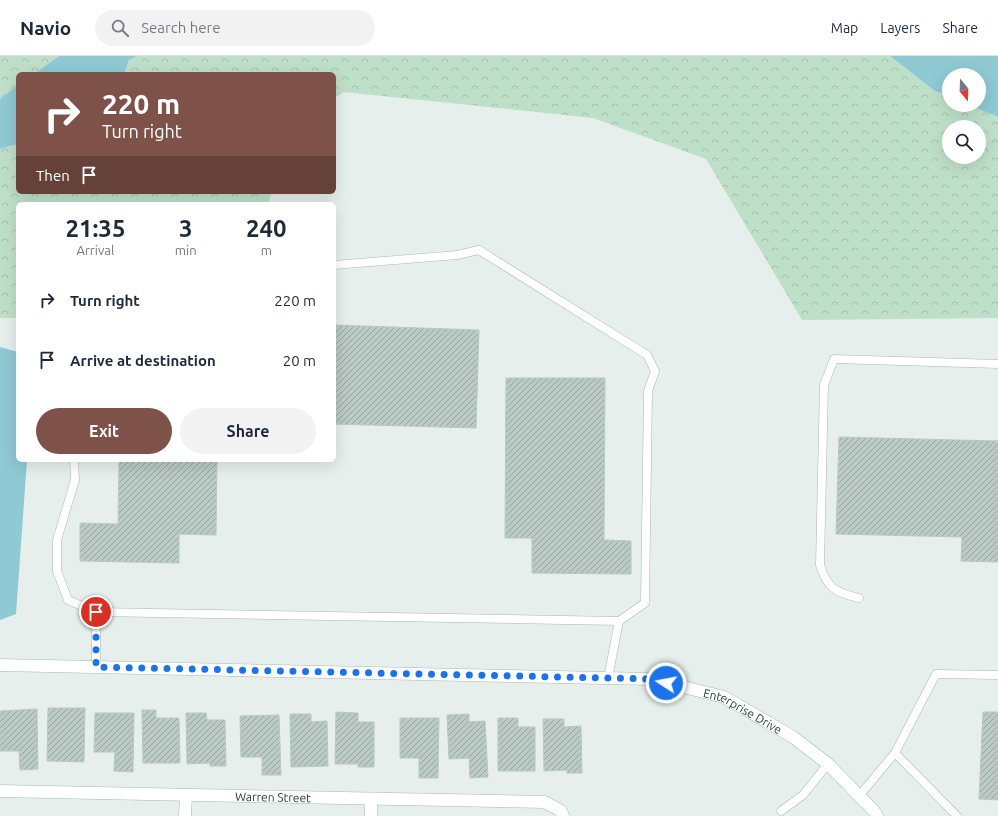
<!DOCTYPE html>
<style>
body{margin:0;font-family:Ubuntu,sans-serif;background:#f2f2f3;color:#1f2937;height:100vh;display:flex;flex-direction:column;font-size:15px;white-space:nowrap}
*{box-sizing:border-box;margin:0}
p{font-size:13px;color:#747a83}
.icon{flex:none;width:22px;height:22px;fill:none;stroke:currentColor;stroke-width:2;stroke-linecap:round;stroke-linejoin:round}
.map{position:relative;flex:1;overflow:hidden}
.side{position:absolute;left:16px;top:146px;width:320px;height:260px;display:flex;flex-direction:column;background:#fff;border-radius:6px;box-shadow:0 4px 16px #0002}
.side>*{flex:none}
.banner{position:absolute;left:16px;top:16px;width:320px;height:122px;border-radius:6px;box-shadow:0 4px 16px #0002;background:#7f5249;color:#fff;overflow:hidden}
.needle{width:26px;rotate:161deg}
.tools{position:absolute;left:942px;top:12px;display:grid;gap:8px}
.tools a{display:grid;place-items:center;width:44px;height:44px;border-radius:50%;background:#fff;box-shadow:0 4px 16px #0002;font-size:20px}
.pin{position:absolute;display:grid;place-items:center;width:34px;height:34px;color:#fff;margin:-17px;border:2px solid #fff;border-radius:50%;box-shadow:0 1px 4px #0007}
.me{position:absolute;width:44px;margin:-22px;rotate:281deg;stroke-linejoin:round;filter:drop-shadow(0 0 3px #0008)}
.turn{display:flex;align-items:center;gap:14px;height:84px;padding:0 20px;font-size:18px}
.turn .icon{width:52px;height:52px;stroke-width:2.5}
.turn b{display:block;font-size:28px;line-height:34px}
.then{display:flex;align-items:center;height:38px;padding:0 20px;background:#0003;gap:8px;font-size:15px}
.eta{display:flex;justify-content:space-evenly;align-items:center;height:68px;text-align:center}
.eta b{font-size:24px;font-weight:600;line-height:28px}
.action{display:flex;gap:8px;margin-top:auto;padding:8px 20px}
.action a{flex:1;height:46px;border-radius:24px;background:#7f5249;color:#fff;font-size:16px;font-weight:600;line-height:46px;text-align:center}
.action a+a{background:#f2f2f3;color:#1f2937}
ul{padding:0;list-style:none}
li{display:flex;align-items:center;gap:12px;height:60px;padding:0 20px}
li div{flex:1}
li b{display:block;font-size:15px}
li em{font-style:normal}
header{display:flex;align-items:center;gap:24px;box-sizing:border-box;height:56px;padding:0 20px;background:#fff;border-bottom:1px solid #e0e1e3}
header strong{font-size:19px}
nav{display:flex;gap:22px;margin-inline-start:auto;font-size:14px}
.search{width:280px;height:36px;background:#f2f2f3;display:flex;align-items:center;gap:10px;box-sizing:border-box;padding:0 14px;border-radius:22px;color:#747a83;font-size:15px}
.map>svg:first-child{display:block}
.forest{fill:url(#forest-crowns);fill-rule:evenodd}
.water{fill:#8ec9d4}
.building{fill:url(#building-hatch);stroke:#b8c9c2}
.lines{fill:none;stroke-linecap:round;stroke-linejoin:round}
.service-casing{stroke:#a8b8b2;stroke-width:9}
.minor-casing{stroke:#a8b8b2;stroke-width:13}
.service{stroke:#fff;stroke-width:8}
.minor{stroke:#fff;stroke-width:12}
.route{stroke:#1a73e8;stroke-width:7;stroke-dasharray:0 12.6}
.labels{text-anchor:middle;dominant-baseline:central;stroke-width:3.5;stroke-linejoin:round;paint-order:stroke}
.street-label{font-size:12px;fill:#24423a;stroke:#f7fbf9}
</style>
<header>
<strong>Navio</strong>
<div class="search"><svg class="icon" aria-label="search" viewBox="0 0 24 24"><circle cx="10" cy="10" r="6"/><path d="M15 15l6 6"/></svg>Search here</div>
<nav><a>Map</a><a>Layers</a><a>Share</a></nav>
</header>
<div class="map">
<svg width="998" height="760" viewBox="0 0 998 760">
<defs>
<pattern id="forest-crowns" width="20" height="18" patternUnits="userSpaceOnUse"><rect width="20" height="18" fill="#bfe0c8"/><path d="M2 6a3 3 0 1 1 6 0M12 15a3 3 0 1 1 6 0" fill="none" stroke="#a4c1ad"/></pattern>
<pattern id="building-hatch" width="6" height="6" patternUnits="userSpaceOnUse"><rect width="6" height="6" fill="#bbcac4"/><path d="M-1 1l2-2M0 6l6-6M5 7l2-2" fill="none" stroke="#98a6a0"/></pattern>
</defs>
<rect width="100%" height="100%" fill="#e6efeb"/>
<!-- forest -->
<g class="forest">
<path d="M0,0h59l-25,18h-16v11l-18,14z"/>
<path d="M137,0h753l45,35 14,5v9h20l29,12v201l-196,2 -96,-161 -113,-41 -249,-26 -10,6v-24h-210l5,-14zM949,71h30v30h-30z"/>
<path d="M18,88v48h254l-4,12h-250v114h-18v-169z"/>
</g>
<!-- water -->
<g class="water">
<path d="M59,0h78l-8,4 -5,14h-90z"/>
<path d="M890,0h108v61l-29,-12h10v-30h-30v21l-14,-5z"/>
<path d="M18,29v59l-18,5v-50z"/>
<path d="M0,291l18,5v108h9l-11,154 -16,6z"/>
</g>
<!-- building -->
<g class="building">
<path d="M334,269l145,5 -3,98 -142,-4z"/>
<path d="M506,322h99l-1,162 27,1v33l-99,-1v-35h-27z"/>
<path d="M839,381l159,4v121l-37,-1 1,-24 -126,-3z"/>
<path d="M119,404h98l-1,75 -37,-1v29l-99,-2v-38l38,1z"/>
<path d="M48,652h37l-1,54 -37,-1z"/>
<path d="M37,653l1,60 -18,1 -1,-19h-19v-40z"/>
<path d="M142,654h14v8h23l1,45h-37z"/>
<path d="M336,656l22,1v9h16v45h-16v-3h-23z"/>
<path d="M983,656h15v88l-19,-1z"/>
<path d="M95,657h39l-1,59 -19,-1 1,-19h-21z"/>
<path d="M186,657h20l1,7h18l1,46h-16v-3l-23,1z"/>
<path d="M290,658h21v8l16,-1 1,45 -37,1z"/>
<path d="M469,658v8l16,-1 3,56 -18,1 -1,-20 -20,1 -2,-44z"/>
<path d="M279,659l2,60h-19v-18h-21l-1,-41z"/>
<path d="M400,662h39l-1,60h-19v-20h-19z"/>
<path d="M498,662h20v9h17v44h-37z"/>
<path d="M543,663h21v8l17,-1 1,47h-15v-3l-23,1z"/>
</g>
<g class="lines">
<!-- service casing -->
<g class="service-casing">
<g id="service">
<path d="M334,209l123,-10 22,-5 168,105 8,16 -7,20 -3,212 -26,18 -11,57"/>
<path d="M74,404l1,20 -18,60v31l11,29 28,12 523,9"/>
<path d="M859,542c-23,-5 -32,-10 -39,-33l4,-180 10,-26 164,5"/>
<path d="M96,611v-55"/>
<path d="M859,740l36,-43"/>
<path d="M781,755l22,-16 25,-31"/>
<path d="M957,760l-62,-63 41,-79 62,1"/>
</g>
</g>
<!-- minor casing -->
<g class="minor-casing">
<g id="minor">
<path id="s1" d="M0,609l651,14 73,18 69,40 35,27 46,47 3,5"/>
<path id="s2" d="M0,735l545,11 16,9 2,5"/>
<path d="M185,760l1,-21"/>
<path d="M371,760v-16"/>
</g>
</g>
<!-- service -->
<use href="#service" class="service"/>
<!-- minor -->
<use href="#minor" class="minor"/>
</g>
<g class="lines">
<!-- route -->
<path class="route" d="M96,556v55l512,11 43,1 15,4"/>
</g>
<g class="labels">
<!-- street labels -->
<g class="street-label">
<text stroke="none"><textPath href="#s1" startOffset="749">Enterprise Drive</textPath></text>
<text stroke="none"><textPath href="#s2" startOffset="273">Warren Street</textPath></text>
</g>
</g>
</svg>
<div class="tools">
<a><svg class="needle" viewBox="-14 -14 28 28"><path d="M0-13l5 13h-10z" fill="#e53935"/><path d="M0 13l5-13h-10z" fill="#747a83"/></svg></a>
<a><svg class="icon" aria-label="search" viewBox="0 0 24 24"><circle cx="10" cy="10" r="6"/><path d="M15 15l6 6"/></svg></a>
</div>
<div class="pin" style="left:96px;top:556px;background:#d93025"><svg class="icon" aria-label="arrive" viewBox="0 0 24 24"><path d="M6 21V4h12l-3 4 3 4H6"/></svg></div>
<svg class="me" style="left:666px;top:627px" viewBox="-20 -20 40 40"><circle r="17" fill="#1a73e8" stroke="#fff" stroke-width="3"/><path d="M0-11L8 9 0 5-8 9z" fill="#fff"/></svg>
<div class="banner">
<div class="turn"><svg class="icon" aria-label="right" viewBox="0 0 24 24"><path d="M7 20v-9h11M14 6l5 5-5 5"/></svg><div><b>220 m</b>Turn right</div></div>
<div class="then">Then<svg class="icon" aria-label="arrive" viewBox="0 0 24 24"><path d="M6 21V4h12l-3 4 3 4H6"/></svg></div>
</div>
<section class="side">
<div class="eta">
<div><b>21:35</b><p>Arrival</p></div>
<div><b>3</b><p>min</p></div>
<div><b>240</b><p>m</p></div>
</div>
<ul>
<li><svg class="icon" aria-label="right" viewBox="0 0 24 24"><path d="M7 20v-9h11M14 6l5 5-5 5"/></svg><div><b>Turn right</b></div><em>220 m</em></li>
<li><svg class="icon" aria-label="arrive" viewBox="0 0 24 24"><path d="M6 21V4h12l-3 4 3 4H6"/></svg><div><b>Arrive at destination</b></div><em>20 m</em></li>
</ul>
<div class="action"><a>Exit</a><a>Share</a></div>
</section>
</div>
